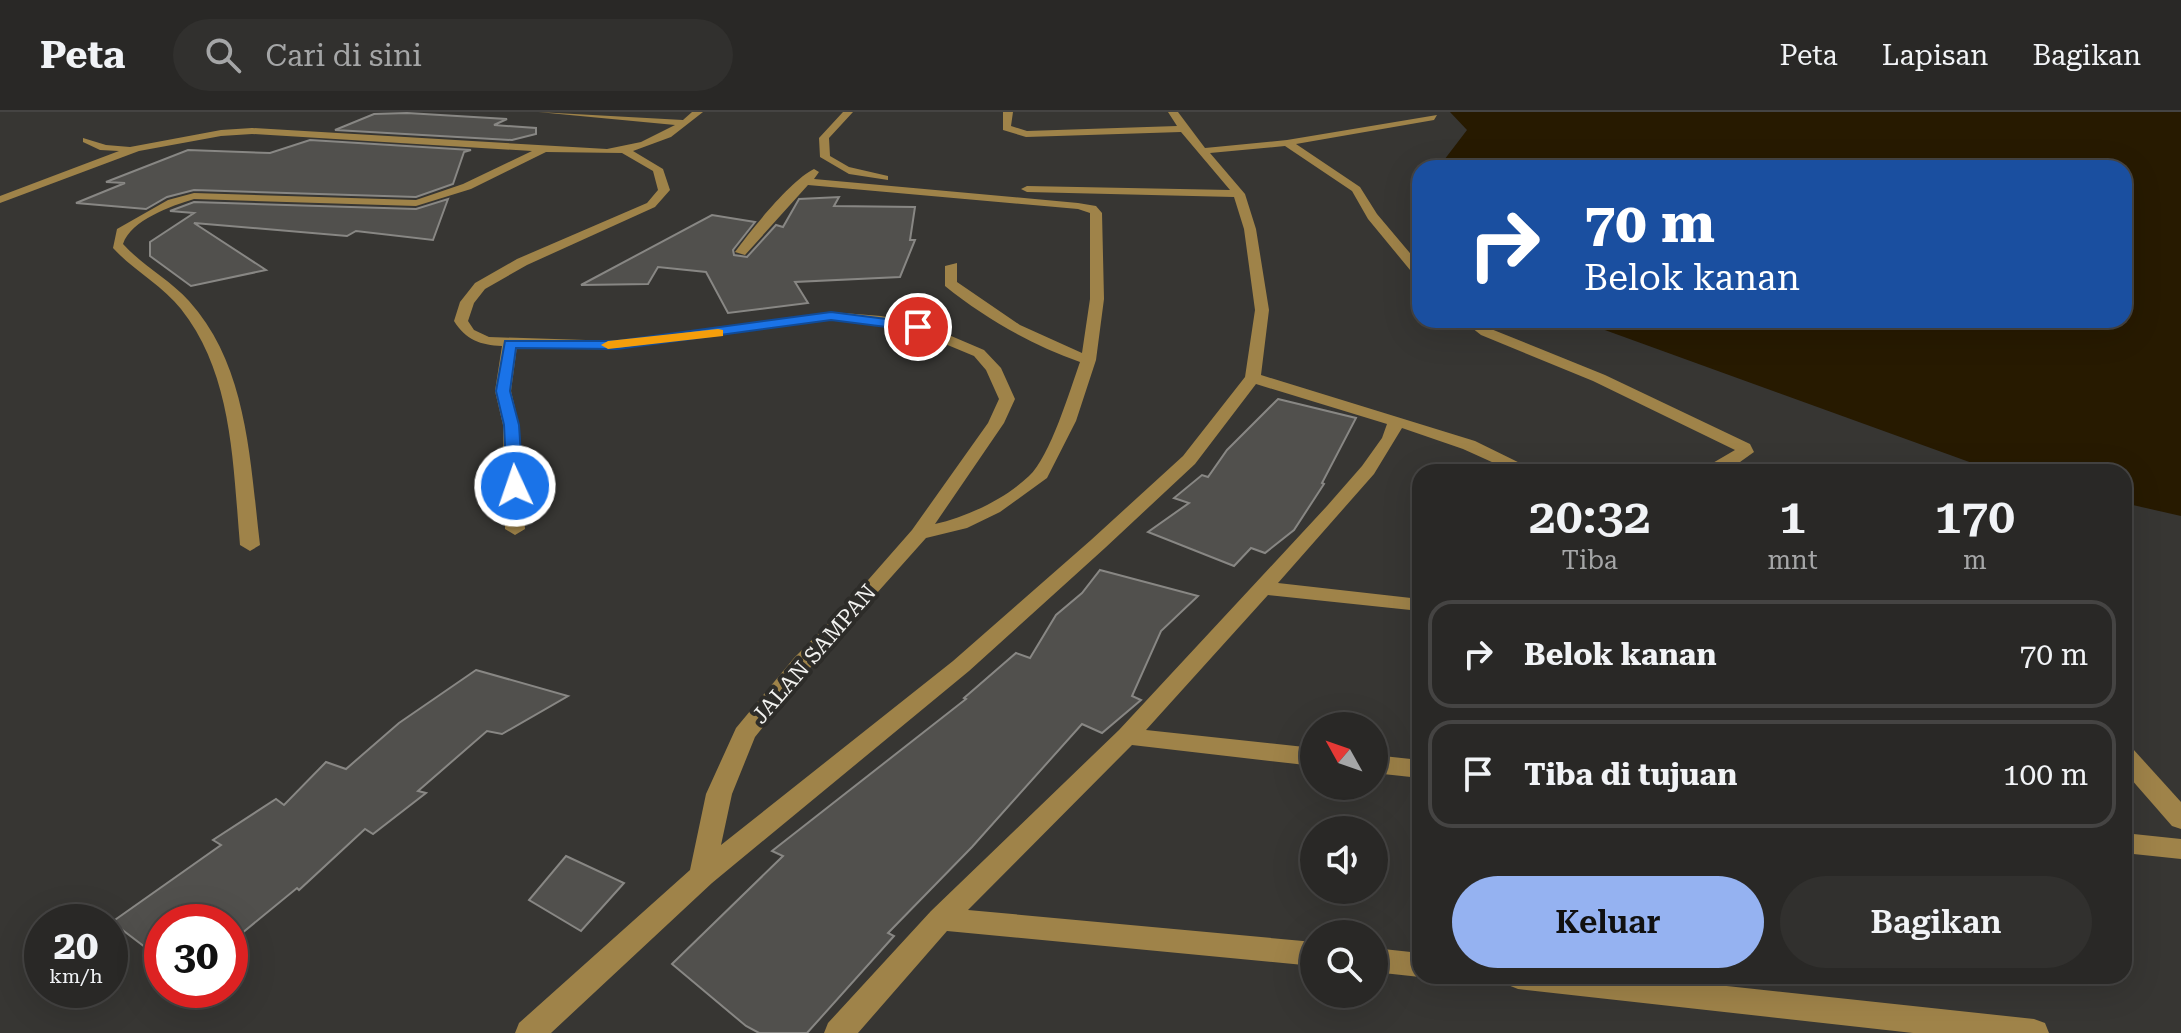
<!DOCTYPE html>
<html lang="id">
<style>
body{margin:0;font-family:"Roboto Serif",serif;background:#31302e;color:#f1f3f6;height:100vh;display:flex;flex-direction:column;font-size:30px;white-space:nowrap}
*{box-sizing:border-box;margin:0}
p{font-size:26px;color:#a5a6a7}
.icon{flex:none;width:44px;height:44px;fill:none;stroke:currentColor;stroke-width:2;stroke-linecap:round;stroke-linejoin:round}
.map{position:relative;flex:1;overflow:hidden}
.panel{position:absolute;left:1412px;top:352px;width:720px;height:520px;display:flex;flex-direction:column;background:#292826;border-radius:24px;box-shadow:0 8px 32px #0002,0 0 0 2px #454443}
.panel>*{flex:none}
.hud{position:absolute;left:1412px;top:48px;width:720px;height:168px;border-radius:24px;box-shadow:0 8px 32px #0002,0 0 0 2px #454443;background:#1a4fa0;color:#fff;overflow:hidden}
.needle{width:52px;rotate:310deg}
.controls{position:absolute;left:1300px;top:600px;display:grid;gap:16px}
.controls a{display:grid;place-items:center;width:88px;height:88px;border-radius:50%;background:#292826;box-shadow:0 8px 32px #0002,0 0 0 2px #454443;font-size:40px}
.speed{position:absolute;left:24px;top:792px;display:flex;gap:16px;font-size:40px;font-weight:700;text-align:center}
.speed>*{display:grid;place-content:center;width:104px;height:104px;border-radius:50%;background:#292826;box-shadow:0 8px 32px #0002,0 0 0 2px #454443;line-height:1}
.speed small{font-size:20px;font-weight:400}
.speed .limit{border:12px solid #d22;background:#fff;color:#111}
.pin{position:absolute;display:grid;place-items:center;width:68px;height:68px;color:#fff;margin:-34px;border:4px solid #fff;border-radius:50%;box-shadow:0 2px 8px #0007}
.me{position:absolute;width:88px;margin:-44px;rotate:357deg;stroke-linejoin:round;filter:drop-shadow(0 0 6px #0008)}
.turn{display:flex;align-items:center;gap:28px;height:168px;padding:0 40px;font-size:36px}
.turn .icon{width:104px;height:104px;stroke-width:2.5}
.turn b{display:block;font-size:56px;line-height:68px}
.eta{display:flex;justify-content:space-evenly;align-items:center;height:136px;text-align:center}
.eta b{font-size:48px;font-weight:600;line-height:56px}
.primary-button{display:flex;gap:16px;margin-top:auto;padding:16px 40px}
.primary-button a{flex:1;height:92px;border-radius:48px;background:#95b2f1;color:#111;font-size:32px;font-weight:600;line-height:92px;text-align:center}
.primary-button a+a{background:#31302e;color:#f1f3f6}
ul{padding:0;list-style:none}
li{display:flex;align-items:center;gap:24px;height:108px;margin:0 16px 12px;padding:0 24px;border:4px solid #454443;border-radius:24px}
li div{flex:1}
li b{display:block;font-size:30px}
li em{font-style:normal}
header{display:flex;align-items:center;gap:48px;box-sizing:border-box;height:112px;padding:0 40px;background:#292826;border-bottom:2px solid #454443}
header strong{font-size:38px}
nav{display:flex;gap:44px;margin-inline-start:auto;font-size:28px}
.search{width:560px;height:72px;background:#31302e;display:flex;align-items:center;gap:20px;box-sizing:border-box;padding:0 28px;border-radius:44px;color:#a5a6a7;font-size:30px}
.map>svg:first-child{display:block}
.water{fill:#271a00}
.building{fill:#51504d;stroke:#888784;stroke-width:2}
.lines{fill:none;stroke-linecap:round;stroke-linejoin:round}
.minor{fill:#9f8349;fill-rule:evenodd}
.route{fill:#1a73e8;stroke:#114b97;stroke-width:2}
.slow{fill:#f59e0b}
.labels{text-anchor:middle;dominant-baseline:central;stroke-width:8;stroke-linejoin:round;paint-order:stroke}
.street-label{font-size:22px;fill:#f1f1ef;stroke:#2d2c29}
</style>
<header>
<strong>Peta</strong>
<div class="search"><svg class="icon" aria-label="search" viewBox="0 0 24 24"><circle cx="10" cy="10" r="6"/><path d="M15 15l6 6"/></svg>Cari di sini</div>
<nav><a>Peta</a><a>Lapisan</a><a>Bagikan</a></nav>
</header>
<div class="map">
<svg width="2181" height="921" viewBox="0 0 2181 921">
<rect width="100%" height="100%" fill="#373633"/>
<!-- water -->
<path class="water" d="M1450,0h731v404l-57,-13v-31h-127l-406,-147 -5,-5h538v-152h-686l29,-38z"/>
<!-- building -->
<g class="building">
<path d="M407,1l100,6 -13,6 42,3v6l-24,6 -177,-10 39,-16z"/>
<path d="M310,28l161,10 -7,2 -11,32 -37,13 -222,-7 -27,7 -21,12 -70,-6 49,-20 -19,-1 82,-32 82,3z"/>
<path d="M839,85l-5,9 81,1 -5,33h5l-15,37 -105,5 13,21 -80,10 -22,-41 -48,-5 -10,17 -67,1 131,-70 43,7 -22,28 1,5 13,2 29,-32 7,2 16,-28z"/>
<path d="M448,87l-15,41 -77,-9 -9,5 -153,-13 72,47 -75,16 -41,-30v-14l44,-29 -24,-2 24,-9 222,7z"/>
<path d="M1278,287l78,19 -34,65 2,1 -30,46 -29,23 -14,-5 -17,18 -86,-34 41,-29 -15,-5 28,-23 6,2 19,-27z"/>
<path d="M1100,458l98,26 -37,35 -29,65 9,4 -39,33 -20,-9 -110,123 -84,86 6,3 -87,97h-48l-13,-7 -74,-62 111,-108 -11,-5 194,-152 -2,-1 52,-45 14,5 26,-43 26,-22z"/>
<path d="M476,558l92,26 -66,38 -15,-3 -69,60 8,2 -53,41 -8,-5 -66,61 -2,-2 -67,55v-21h-68v38l-50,-38 109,-77 -8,-5 63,-41 8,6 42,-43 20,7 53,-46z"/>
<path d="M566,744l58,27 -43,48 -52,-31z"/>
</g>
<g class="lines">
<!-- minor -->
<g class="minor">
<path d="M538,0l145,8 9,-8h11l-32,25 -38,14 30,18 7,21 -15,17 -128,58 -42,24 -11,14 -6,18 6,9 15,7 128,4 214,-29 50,4 42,8 61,26 17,18 14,31 -11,24 -69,101c32,-7 70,-25 94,-48 21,-19 41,-86 51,-114 -50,-18 -94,-43 -135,-76v-20l12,-3v19l63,43 62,28 8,-54v-86l-12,-4 -270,-24 -63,70 -10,-3c16,-22 56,-72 79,-83l5,3 -5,7 264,24 18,3 6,7 2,86 -8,61 -20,61 -29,57 -47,34 -33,16 -41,10 -116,130 -55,69 -23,57 -11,51 232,-184 138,-121 92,-84 62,-79 10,-67 -11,-81 -10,-32 -207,-5 -6,-3 6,-3 203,4 -49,-58 -155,5 -23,-7v-18h10l-2,14 16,5 150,-5 -9,-14h10l27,36 82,-8 150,-25 -3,5 -138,24 64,43 17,27 43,51v12l-5,-1 -47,-57 -16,-28 -67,-45 -75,7 35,41 11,35 13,81 -8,65 214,66 63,31h-24l-51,-23 -61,-21 -28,46 -96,109 142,16v12l-152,-16 -122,135 168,18v18l-182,-21 -164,165 346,32v24l-367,-35 -89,102h-34l4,-10 103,-112 188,-181 208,-224 35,-40 20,-28 5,-14 -131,-40 -61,80 -90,84 -136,123 -257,212 -161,150h-36l4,-10 171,-153 16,-76 30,-66 58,-70 46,-46 72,-82 76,-107 11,-24 -13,-29 -12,-14 -60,-25 -33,-7 -50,-4 -214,29 -100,-3 -6,45 8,34 6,104 -10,6 -10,-6 -2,-104 -8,-34 7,-45c-22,-1 -36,-6 -48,-25l6,-19 15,-19 42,-24 130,-56 11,-13 -5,-19 -31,-18 -76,-1 -75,37 -55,17 -222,-7c-23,7 -63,21 -71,45 20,22 46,35 66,57 59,65 61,161 71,244l-10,6 -10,-6c-7,-79 -7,-171 -59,-236 -19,-24 -48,-39 -68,-61l4,-19 51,-29 26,-7 222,7 47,-16 69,-33 -280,-17 -31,2 -82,15 -139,52v-7l119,-45 -19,-1 -17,-8v-4l23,7 24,2 91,-17 31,-2 355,21 34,-7 34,-17z"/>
<path d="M843,0h10l-24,26 1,18 19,11 39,9v4l-39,-6 -29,-17 -1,-19z"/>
<path d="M1462,208h16l13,9 114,46 145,69 4,8 -28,20h-18l3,-8 24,-14 -142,-69 -112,-46z"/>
<path d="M2124,634l9,3 48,53v27l-9,-3 -48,-55z"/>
<path d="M1374,643l46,5v18l-46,-5z"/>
<path d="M2124,721l57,6v20l-57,-6z"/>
<path d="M1374,836l46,5v23h4l-4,1 -46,-5z"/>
<path d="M1503,864h131l400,43 11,4 4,10h-136l-395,-44 -10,-4z"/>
</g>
</g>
<!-- route -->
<path class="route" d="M831,200l87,11 7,4 -7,4 -87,-11 -214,29 -101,-1 -6,43 9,34 4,61 -8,5 -8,-5 -3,-61 -8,-34 9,-50h112z"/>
<!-- slow -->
<path class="slow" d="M718,217l5,1v6l-115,13 -7,-4 7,-4z"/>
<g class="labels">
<!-- street labels -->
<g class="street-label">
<text transform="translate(814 542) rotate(-49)">JALAN SAMPAN</text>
</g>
</g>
</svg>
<div class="controls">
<a><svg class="needle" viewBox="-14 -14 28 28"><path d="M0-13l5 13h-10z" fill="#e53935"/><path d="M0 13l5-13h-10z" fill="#a5a6a7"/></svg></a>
<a><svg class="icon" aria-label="sound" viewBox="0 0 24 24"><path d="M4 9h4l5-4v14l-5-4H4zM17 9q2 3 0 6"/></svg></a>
<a><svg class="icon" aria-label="search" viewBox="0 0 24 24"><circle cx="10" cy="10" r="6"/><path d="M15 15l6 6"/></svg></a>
</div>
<div class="speed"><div>20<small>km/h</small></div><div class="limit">30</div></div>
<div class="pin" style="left:918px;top:215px;background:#d93025"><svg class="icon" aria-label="arrive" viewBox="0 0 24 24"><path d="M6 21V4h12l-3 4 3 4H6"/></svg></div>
<svg class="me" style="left:515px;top:374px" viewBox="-20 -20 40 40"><circle r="17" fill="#1a73e8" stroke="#fff" stroke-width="3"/><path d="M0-11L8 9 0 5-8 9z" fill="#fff"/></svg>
<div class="hud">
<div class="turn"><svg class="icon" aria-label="right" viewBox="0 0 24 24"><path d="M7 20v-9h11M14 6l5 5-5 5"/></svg><div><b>70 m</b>Belok kanan</div></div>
</div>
<section class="panel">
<div class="eta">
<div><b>20:32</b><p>Tiba</p></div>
<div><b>1</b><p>mnt</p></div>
<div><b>170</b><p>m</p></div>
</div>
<ul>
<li><svg class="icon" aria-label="right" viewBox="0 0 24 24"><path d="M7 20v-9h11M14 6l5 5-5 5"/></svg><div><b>Belok kanan</b></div><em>70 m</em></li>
<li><svg class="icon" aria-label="arrive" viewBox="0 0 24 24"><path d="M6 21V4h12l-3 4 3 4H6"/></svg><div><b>Tiba di tujuan</b></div><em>100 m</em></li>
</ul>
<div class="primary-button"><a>Keluar</a><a>Bagikan</a></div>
</section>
</div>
